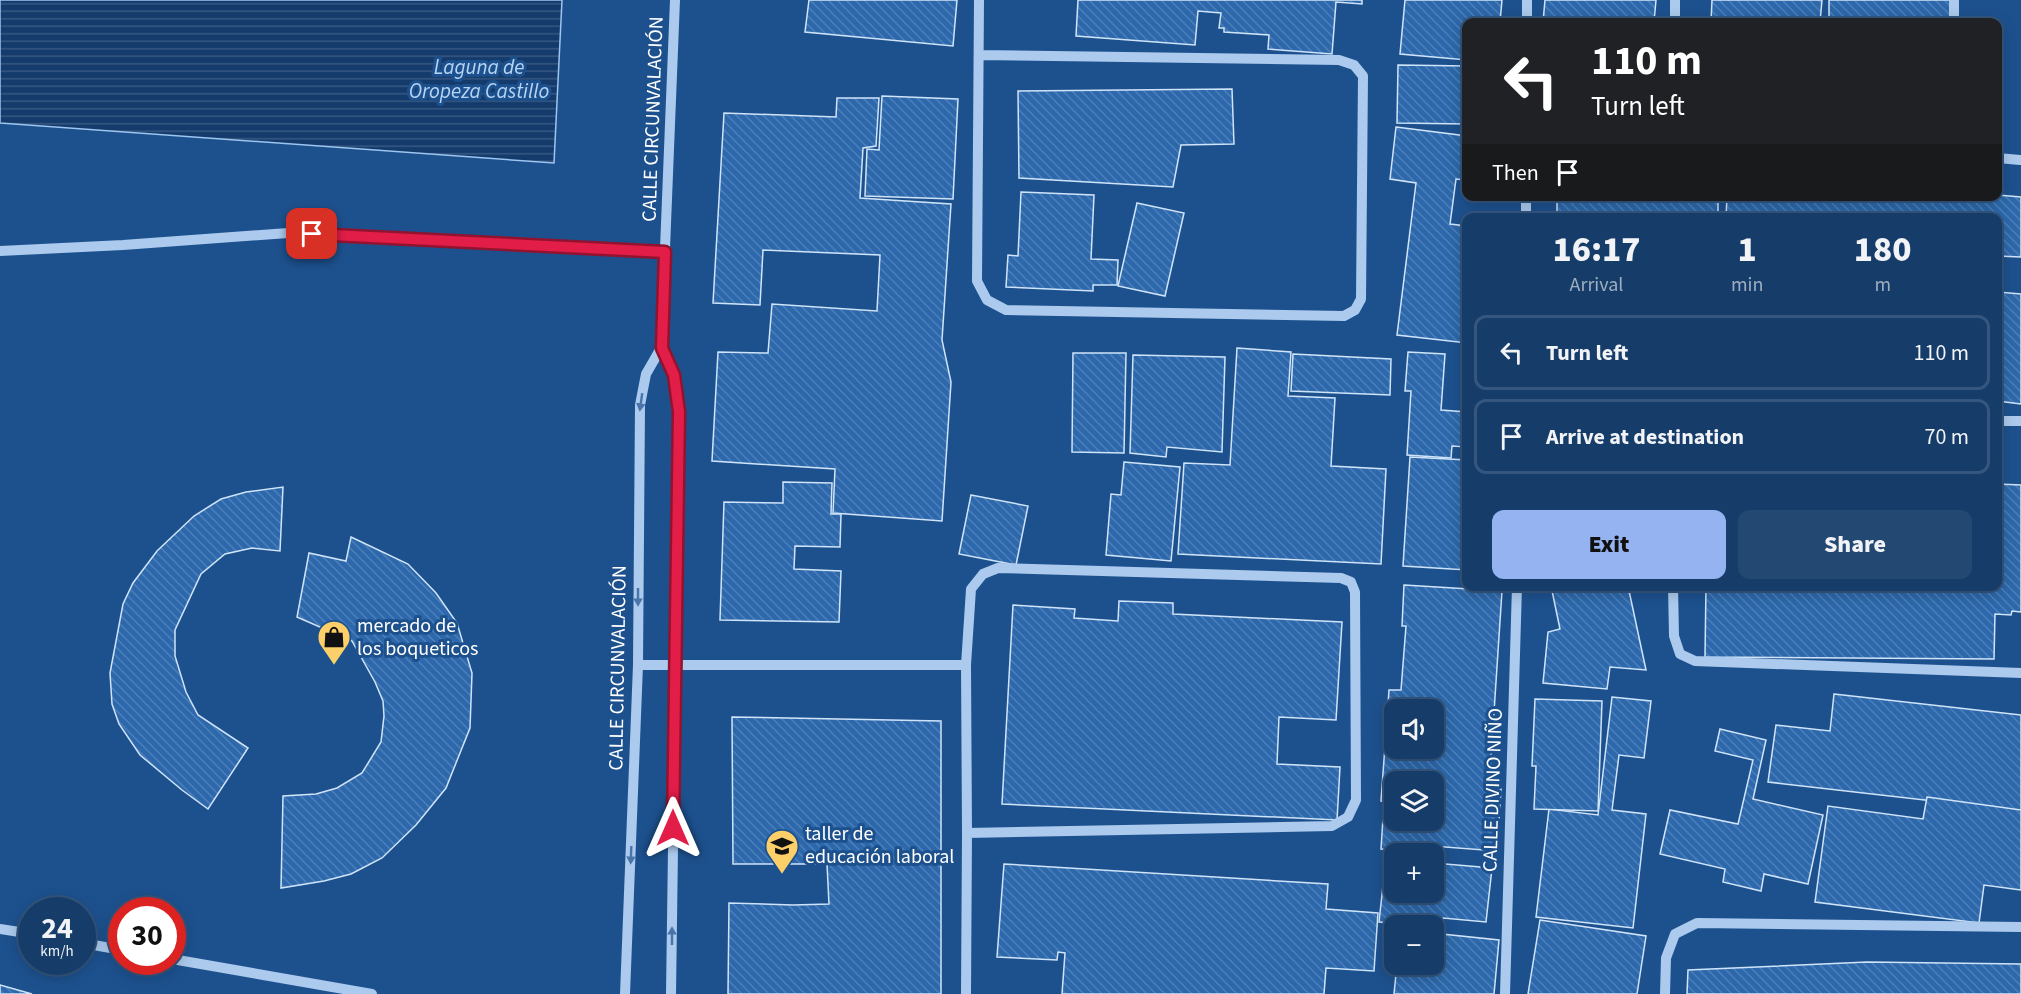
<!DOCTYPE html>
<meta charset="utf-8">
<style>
body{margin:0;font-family:"Source Sans 3",sans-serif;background:#234872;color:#f1f3f6;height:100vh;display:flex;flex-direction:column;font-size:22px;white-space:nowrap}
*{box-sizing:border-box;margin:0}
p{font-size:20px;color:#9eaec1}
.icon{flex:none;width:33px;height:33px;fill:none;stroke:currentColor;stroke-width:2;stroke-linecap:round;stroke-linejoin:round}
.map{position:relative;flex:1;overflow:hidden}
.details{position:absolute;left:1462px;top:213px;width:540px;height:378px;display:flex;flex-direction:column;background:#163d6a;border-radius:12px;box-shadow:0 3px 15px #0003,0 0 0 2px #35567e}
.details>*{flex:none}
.guide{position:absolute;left:1462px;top:18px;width:540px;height:183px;border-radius:12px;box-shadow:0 3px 15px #0003,0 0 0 2px #35567e;background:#202124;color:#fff;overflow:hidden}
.controls{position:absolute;left:1384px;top:699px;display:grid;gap:12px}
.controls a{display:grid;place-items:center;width:60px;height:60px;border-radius:12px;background:#163d6a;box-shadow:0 3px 15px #0003,0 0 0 2px #35567e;font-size:30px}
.speed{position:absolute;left:18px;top:897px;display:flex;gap:12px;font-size:30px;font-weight:700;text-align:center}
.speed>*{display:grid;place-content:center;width:78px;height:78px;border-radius:50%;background:#163d6a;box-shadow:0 3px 15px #0003,0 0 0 2px #35567e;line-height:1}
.speed small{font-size:15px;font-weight:400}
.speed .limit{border:9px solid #d22;background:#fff;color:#111}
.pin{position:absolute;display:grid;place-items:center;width:51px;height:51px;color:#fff;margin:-26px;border-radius:12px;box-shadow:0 3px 9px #0006}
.me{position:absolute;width:66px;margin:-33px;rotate:0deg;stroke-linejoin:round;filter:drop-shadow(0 0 4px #0008)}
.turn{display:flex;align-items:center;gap:21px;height:126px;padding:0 30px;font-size:27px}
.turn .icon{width:78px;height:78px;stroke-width:2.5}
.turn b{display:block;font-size:42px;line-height:51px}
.then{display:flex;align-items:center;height:57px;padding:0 30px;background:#0003;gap:12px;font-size:22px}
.eta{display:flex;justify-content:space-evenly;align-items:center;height:102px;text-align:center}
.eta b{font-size:36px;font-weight:800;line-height:42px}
.action{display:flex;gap:12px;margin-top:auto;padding:12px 30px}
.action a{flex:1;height:69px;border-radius:12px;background:#95b2f1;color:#111;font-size:24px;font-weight:800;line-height:69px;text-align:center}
.action a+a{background:#234872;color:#f1f3f6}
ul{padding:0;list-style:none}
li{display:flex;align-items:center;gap:18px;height:75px;margin:0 12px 9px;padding:0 18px;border:3px solid #35567e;border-radius:12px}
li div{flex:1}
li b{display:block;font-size:22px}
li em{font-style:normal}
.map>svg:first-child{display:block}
.water{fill:url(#water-rules);stroke:#9ec5ef;stroke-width:1.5}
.building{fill:url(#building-back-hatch);stroke:#d0e4f9;stroke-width:1.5;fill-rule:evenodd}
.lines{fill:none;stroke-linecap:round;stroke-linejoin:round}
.minor{stroke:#abcaed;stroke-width:10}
.oneway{fill:#4875aa}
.route-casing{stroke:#92132f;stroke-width:15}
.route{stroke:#e11d48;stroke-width:10}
.labels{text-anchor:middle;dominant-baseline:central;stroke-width:6;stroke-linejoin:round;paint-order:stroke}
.street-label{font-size:20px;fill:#fff;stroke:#1d518e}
.poi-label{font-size:20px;fill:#fff;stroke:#1d518e;text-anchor:start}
.water-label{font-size:21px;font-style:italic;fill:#b7d4f4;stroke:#1d518e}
</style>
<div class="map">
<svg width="2021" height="994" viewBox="0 0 2021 994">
<defs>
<pattern id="water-rules" width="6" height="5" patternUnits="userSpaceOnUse" patternTransform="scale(1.5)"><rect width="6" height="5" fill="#143b6c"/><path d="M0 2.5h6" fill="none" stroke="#375882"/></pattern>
<pattern id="building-back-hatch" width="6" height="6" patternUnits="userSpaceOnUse" patternTransform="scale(1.5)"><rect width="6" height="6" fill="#2c68ab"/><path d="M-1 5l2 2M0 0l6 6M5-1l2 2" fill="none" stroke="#4c7fb8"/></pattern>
</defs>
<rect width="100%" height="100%" fill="#1d518e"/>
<!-- water -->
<path class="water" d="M0,0h562l-8,163 -554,-40z"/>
<!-- building -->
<g class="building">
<path d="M809,0h148l-4,46 -148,-14z"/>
<path d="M1078,0h284v4l-26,-2 -4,52 -64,-5 1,-14 -45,-3v-4h-5l2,-15 -23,-2 -3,34 -119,-9z"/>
<path d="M1405,0h97l-2,22h-33v38l-67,-6z"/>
<path d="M1545,0h111l-2,22h-111z"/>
<path d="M1712,0h110l-2,22h-109z"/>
<rect x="1829" y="0" width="123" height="22"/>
<path d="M1398,65l69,1v58l-70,-1z"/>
<path d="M1232,89l2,55 -53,1 -8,42 -154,-9 -1,-87z"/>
<path d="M882,96l76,3 -5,100 -88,-3 2,-47 12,1z"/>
<path d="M837,98h42l-3,48 -13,2 -3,50 91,6 -9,136 9,42 -9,139 -109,-8 2,-44 -123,-8 6,-109 50,1 4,-49 105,7 3,-56 -117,-5 -3,55 -47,-2 11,-190 112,4z"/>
<path d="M1396,127l71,9v44l-11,-1 -6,45 17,2v117l-70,-8 19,-152 -26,-4z"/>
<path d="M1021,192l73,3 -3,64 27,1 -1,25h-24v6l-87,-4 2,-32 10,1z"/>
<path d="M1998,195l23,2v60l-23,-1v-38h-272l1,-22h271z"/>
<path d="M1557,196h97v3l64,-2v21h-161z"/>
<path d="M1137,203l47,10 -19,83 -47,-10z"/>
<path d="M1998,292l23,2v110l-23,-3z"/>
<path d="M1237,348l54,4 -3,44 47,2 -4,68 55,3 -5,95 -203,-10 6,-91 46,2z"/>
<path d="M1408,352l37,2 -4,56 26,2v35l-15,-1 -1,12 -44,-3 4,-64h-6z"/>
<path d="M1073,353h53l-2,100 -52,-1z"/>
<path d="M1293,354l98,5 -1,36 -99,-4z"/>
<path d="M1133,355l92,2 -3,95 -55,-5 -1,10 -36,-4z"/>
<path d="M1410,457l57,3v110l-64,-4z"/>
<path d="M1124,462l56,5 -9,94 -65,-6 5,-61 10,1z"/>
<path d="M783,482l49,1 -1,31h10l-1,33 -45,-1 -1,23 47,2 -2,51 -119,-2 4,-118 59,1z"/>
<path d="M1998,484l23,1v127l-9,-1 -1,4 -16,-1 -1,45 -289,-2 1,-71h292z"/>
<path d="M283,487l-3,64 -28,-3 -27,6 -24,20 -26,56v26l11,36 12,23 50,33 -40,61 -26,-19 -42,-35 -21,-31 -7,-20 -2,-31 13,-69 10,-21 24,-32 37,-35 27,-17 25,-7z"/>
<path d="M971,495l57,11 -12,59 -57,-11z"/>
<path d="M351,537l57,27 28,29 21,30 15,50 -2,55 -24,60 -30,37 -34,33 -31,16 -27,7 -43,7 2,-92 33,-2 21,-6 25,-15 19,-31 3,-26 -1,-15 -8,-19 -23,-41 -55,-24 12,-64 37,8z"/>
<path d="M1404,585l98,6 -13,197 12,1 -4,62 -65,-5 -1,7 -50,-4 3,-47 -3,-1 8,-111h12l5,-64h-4zM1395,710h39v38h-39zM1395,782h39v38h-39z"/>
<path d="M1551,586h77l18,84 -36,-3 -3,22 -64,-6 5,-51 12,-3z"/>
<path d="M1119,601l54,2v11l169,8 -6,98 -57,-3 -2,47 63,3 -3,53 -335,-16 11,-199 62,4 -1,9 44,3z"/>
<path d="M1834,694l187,21v96l-253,-29 8,-57 54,6z"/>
<path d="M1612,697l39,4 -7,57 -25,-3 -7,55 34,4 -13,114 -97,-11 13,-108 49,6z"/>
<path d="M1535,699l67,2 -4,110 -64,-2 2,-43h-4z"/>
<path d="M732,717l209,4v273h-213l1,-91 64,2 36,-1 -2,-40h-94z"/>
<path d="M1720,729l46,11 -13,59 70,16 -15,69 -44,-10 -3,17 -38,-9 2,-13 -65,-15 10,-44 68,14 15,-64 -38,-9z"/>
<path d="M1927,797l94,13v80l-37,-5 -5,38 -164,-21 13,-96 95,13z"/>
<path d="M1386,858l9,1v33h39v-29l58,5 -6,54 -43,-4 -1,16 57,6 -5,54h-100l3,-30h37v-38h-39v31l-8,-1 4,-33 -12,-1z"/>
<path d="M1004,864l324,20 -2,25 52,4 -4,58 -48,-3 -2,26h-262l3,-41 -7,-1 -1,8 -60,-3z"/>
<path d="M1540,920l106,16 -9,58h-109z"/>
<path d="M1867,962l154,2v30h-334l1,-24z"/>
<path d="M0,985l32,9h-32z"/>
</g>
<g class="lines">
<!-- minor -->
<g class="minor">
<path d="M1675,0v22"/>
<path d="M1527,22v-22"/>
<path d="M1954,22v-22"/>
<path d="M979,55l360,5 15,5 9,11 -2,223 -6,11 -11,6 -338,-6 -19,-10 -10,-19 2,-281"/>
<path d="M1998,158l22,2"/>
<path d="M1526,218v-22"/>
<path d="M0,251l123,-6 165,-12 377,19"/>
<path d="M1998,421h23"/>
<path d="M1673,586l1,50 6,18 15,7 326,12"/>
<path d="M638,665h328"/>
<path d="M0,929l32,5"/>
<path d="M82,943l40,7"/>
<path d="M172,959l200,35"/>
<path d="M625,994l13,-329 2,-260 6,-31 15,-26"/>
<path d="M671,994l8,-582 -5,-37 -13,-27 14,-348"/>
<path d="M966,994l1,-161 365,-7 16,-9 8,-17 -1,-208 -4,-10 -10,-4 -343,-10 -15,6 -12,15 -5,76 1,168"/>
<path d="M1505,994l12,-408"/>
<path d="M1665,994l1,-36 9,-24 22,-11 324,4"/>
</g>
</g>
<!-- one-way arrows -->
<defs><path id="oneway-solid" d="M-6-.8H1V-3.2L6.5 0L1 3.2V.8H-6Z" transform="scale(1.5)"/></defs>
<g class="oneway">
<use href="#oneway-solid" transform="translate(641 402) rotate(98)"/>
<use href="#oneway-solid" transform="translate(638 597) rotate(90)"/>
<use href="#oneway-solid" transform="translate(631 855) rotate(92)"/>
<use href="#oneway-solid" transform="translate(672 936) rotate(-90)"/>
</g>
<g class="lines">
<!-- route casing -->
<g class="route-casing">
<path id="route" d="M312,234l353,18 -3,96 12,27 5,37 -6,416"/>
</g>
<!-- route -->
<use href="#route" class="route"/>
</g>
<!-- icons -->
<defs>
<g id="shop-pin" transform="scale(1.725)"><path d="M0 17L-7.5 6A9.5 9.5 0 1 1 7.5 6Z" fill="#fccf69" stroke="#1d518e"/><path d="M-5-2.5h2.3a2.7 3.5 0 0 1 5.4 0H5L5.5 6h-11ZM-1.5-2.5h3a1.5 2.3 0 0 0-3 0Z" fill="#111"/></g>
<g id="school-pin" transform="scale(1.725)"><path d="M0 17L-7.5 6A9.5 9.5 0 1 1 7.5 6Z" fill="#fccf69" stroke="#1d518e"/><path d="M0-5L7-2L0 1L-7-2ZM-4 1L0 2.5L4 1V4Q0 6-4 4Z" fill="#111"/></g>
</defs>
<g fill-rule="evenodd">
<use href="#shop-pin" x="334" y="637"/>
<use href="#school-pin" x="782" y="846"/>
</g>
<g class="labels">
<!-- street labels -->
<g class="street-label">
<text transform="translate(653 119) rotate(-88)">CALLE CIRCUNVALACIÓN</text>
<text transform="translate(618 668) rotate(-89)">CALLE CIRCUNVALACIÓN</text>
<text transform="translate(1493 790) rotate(-88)">CALLE DIVINO NIÑO</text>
</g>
<!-- poi labels -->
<g class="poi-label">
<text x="357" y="626">mercado de<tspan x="357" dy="23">los boqueticos</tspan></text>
<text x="805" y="834">taller de<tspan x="805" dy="23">educación laboral</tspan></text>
</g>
<!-- water labels -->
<g class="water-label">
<text x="479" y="67">Laguna de<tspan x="479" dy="24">Oropeza Castillo</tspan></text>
</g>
</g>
</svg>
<div class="controls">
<a><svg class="icon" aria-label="sound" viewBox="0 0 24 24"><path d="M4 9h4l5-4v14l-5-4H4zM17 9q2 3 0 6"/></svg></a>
<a><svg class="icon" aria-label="layers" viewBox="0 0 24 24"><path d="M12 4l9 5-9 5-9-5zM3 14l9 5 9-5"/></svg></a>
<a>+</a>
<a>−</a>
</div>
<div class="speed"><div>24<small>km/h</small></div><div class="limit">30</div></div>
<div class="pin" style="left:312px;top:234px;background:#d93025"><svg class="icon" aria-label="arrive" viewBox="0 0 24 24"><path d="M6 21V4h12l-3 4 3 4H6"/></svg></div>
<svg class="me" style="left:673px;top:828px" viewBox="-20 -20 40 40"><path d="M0-17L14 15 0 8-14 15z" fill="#e11d48" stroke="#fff" stroke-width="4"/></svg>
<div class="guide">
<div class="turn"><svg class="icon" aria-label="left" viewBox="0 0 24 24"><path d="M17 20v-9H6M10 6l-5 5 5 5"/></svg><div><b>110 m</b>Turn left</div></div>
<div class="then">Then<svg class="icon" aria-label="arrive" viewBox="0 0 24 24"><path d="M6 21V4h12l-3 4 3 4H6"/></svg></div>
</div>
<section class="details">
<div class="eta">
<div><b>16:17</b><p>Arrival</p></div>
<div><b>1</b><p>min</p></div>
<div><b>180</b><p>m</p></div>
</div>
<ul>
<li><svg class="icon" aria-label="left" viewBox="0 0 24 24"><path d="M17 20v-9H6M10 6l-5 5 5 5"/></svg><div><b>Turn left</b></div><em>110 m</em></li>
<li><svg class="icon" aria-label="arrive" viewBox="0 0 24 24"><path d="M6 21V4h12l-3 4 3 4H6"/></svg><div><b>Arrive at destination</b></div><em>70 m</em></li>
</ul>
<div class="action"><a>Exit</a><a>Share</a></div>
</section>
</div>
